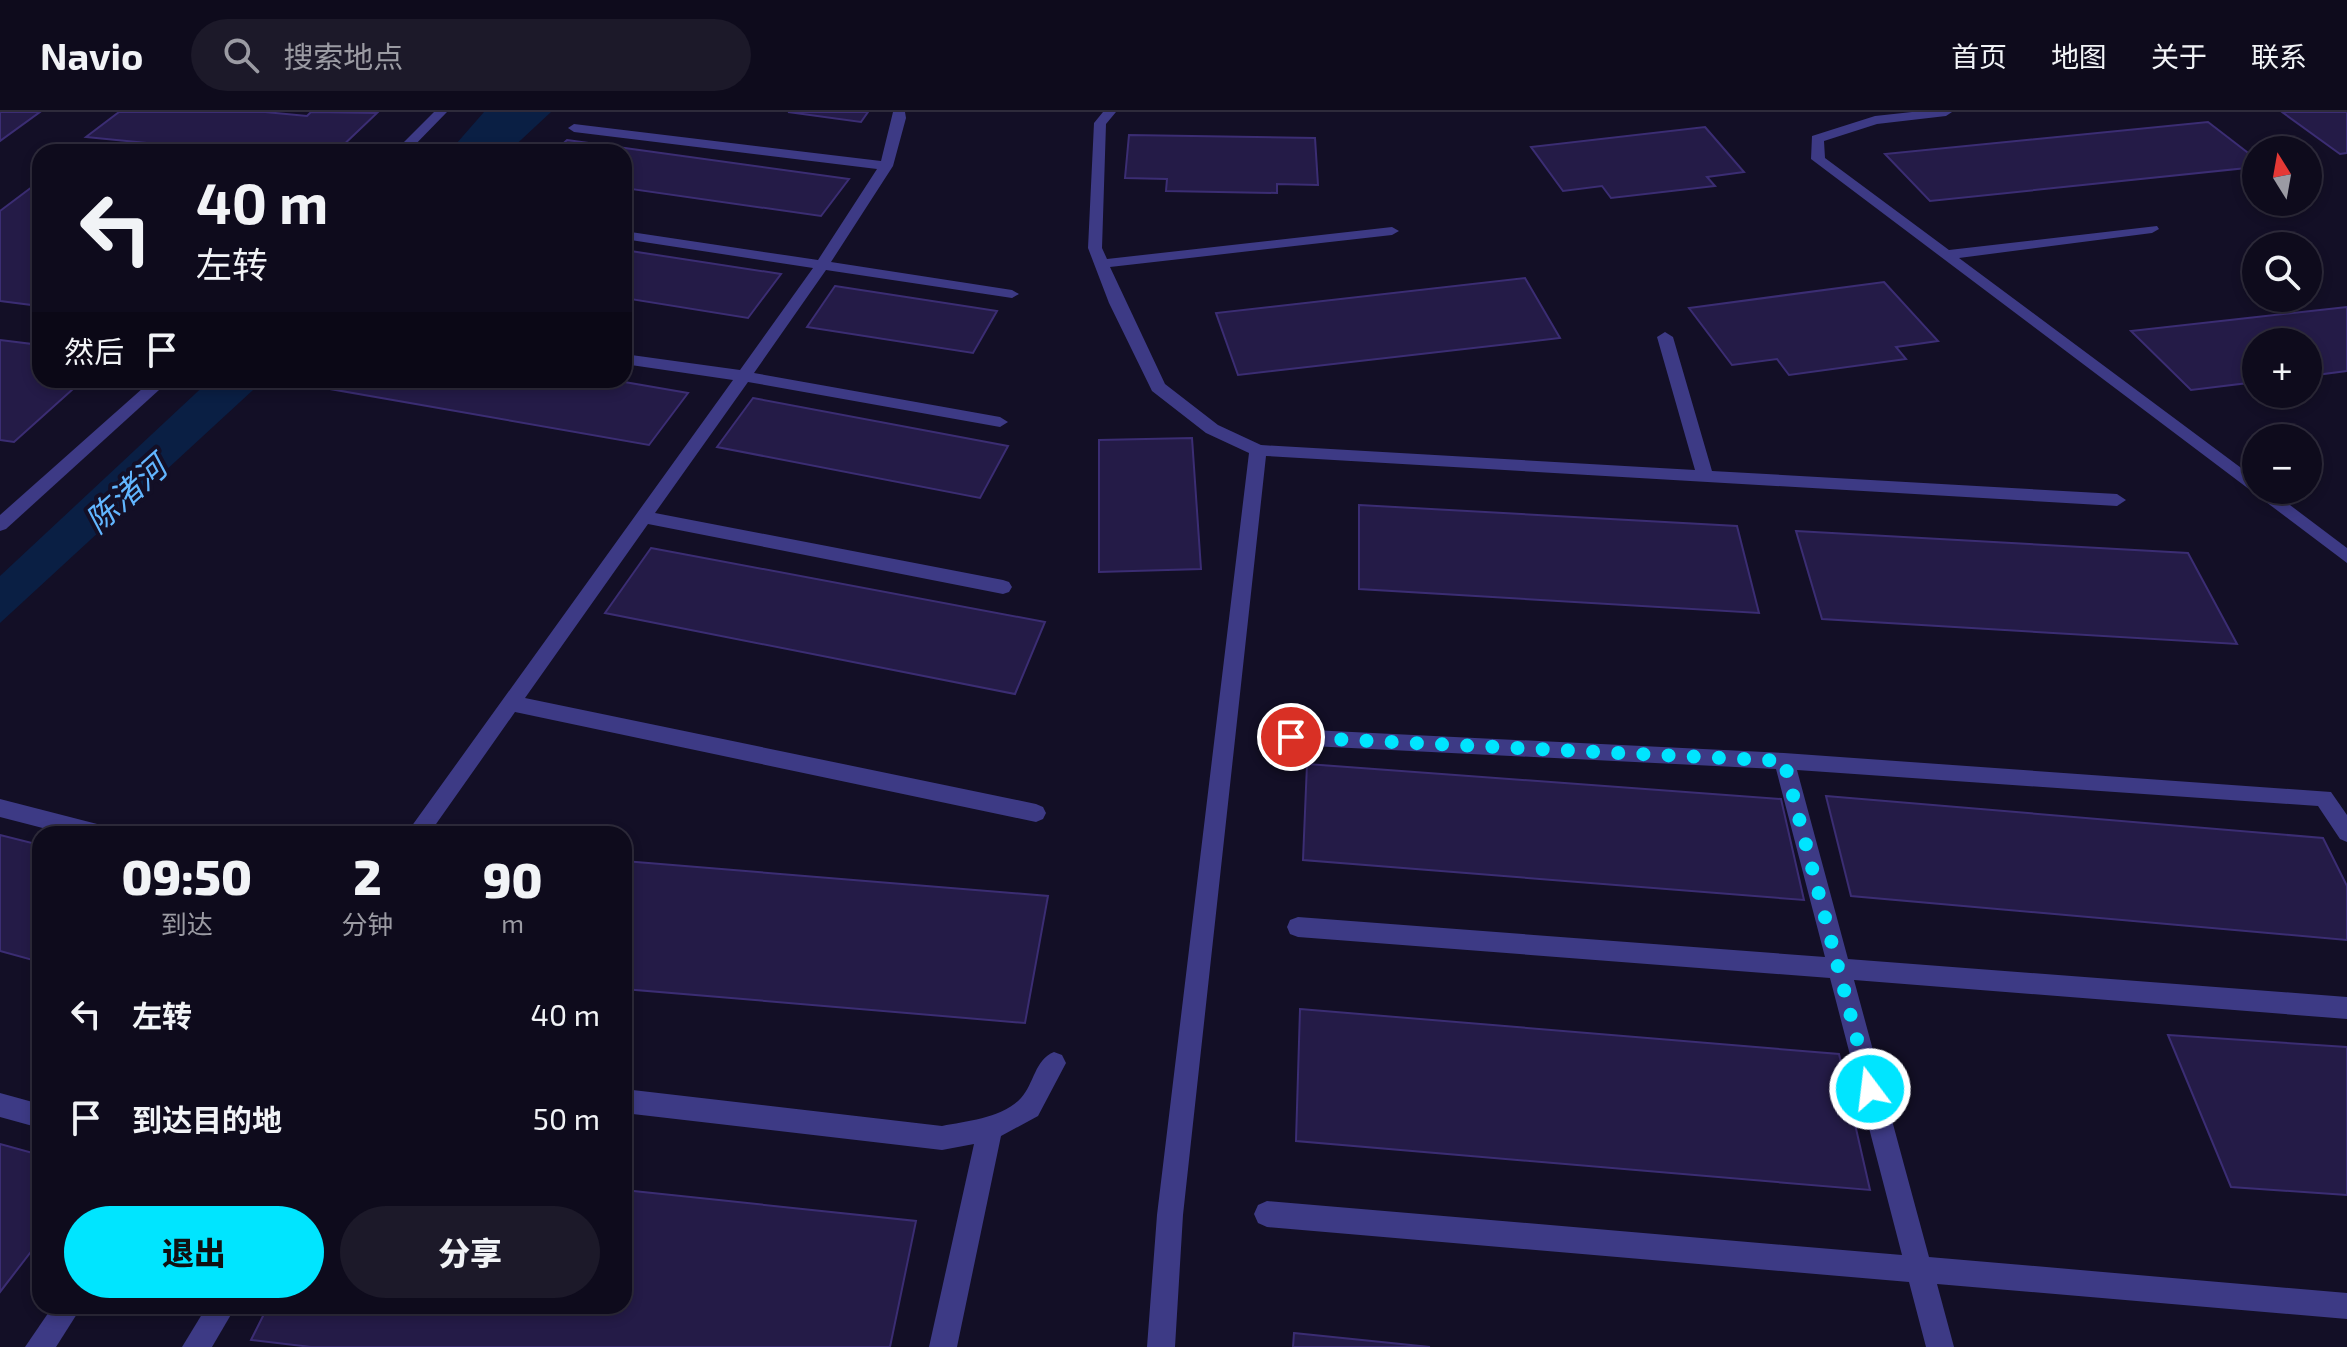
<!DOCTYPE html>
<html lang="zh">
<meta charset="utf-8">
<style>
body{margin:0;font-family:"Exo 2","Noto Sans SC",sans-serif;background:#1c1929;color:#f1f3f6;height:100vh;display:flex;flex-direction:column;font-size:30px;white-space:nowrap}
*{box-sizing:border-box;margin:0}
p{font-size:26px;color:#9b9ba3}
.icon{flex:none;width:44px;height:44px;fill:none;stroke:currentColor;stroke-width:2;stroke-linecap:round;stroke-linejoin:round}
.map{position:relative;flex:1;overflow:hidden}
.sheet{position:absolute;left:32px;top:714px;width:600px;height:488px;display:flex;flex-direction:column;background:#0e0b1c;border-radius:24px;box-shadow:0 4px 12px #0003,0 0 0 2px #2e2b3b}
.sheet>*{flex:none}
.hud{position:absolute;left:32px;top:32px;width:600px;height:244px;border-radius:24px;box-shadow:0 4px 12px #0003,0 0 0 2px #2e2b3b;background:#0e0b1c;color:#f1f3f6;overflow:hidden}
.needle{width:52px;rotate:349deg}
.buttons{position:absolute;left:2242px;top:24px;display:grid;gap:16px}
.buttons a{display:grid;place-items:center;width:80px;height:80px;border-radius:50%;background:#0e0b1c;box-shadow:0 4px 12px #0003,0 0 0 2px #2e2b3b;font-size:40px}
.pin{position:absolute;display:grid;place-items:center;width:68px;height:68px;color:#fff;margin:-34px;border:4px solid #fff;border-radius:50%;box-shadow:0 2px 8px #0007}
.me{position:absolute;width:88px;margin:-44px;rotate:345deg;stroke-linejoin:round;filter:drop-shadow(0 0 6px #0008)}
.turn{display:flex;align-items:center;gap:28px;height:168px;padding:0 32px;font-size:36px}
.turn .icon{width:104px;height:104px;stroke-width:2.5}
.turn b{display:block;font-size:56px;line-height:68px}
.then{display:flex;align-items:center;height:76px;padding:0 32px;background:#0003;gap:16px;font-size:30px}
.eta{display:flex;justify-content:space-evenly;align-items:center;height:136px;text-align:center}
.eta b{font-size:48px;font-weight:800;line-height:56px}
.primary-button{display:flex;gap:16px;margin-top:auto;padding:16px 32px}
.primary-button a{flex:1;height:92px;border-radius:48px;background:#00e5ff;color:#111;font-size:32px;font-weight:800;line-height:92px;text-align:center}
.primary-button a+a{background:#1c1929;color:#f1f3f6}
ul{padding:0;list-style:none}
li{display:flex;align-items:center;gap:24px;height:104px;padding:0 32px}
li div{flex:1}
li b{display:block;font-size:30px}
li em{font-style:normal}
header{display:flex;align-items:center;gap:48px;box-sizing:border-box;height:112px;padding:0 40px;background:#0e0b1c;border-bottom:2px solid #2e2b3b}
header strong{font-size:38px}
nav{display:flex;gap:44px;margin-inline-start:auto;font-size:28px}
.search{width:560px;height:72px;background:#1c1929;display:flex;align-items:center;gap:20px;box-sizing:border-box;padding:0 28px;border-radius:44px;color:#9b9ba3;font-size:30px}
.map>svg:first-child{display:block}
.water{fill:#0a1f44}
.building{fill:#241b47;stroke:#3b2d73;stroke-width:2}
.lines{fill:none;stroke-linecap:round;stroke-linejoin:round}
.minor{fill:#3d3a85;fill-rule:evenodd}
.route{stroke:#00e5ff;stroke-width:14;stroke-dasharray:0 25.2}
.labels{text-anchor:middle;dominant-baseline:central;stroke-width:8;stroke-linejoin:round;paint-order:stroke}
.water-label{font-size:32px;font-style:italic;fill:#62b6ff;stroke:#130f26}
</style>
<header>
<strong>Navio</strong>
<div class="search"><svg class="icon" aria-label="search" viewBox="0 0 24 24"><circle cx="10" cy="10" r="6"/><path d="M15 15l6 6"/></svg>搜索地点</div>
<nav><a>首页</a><a>地图</a><a>关于</a><a>联系</a></nav>
</header>
<div class="map">
<svg width="2347" height="1235" viewBox="0 0 2347 1235">
<rect width="100%" height="100%" fill="#130f26"/>
<!-- water -->
<g class="water">
<path d="M484,0h67l-43,40h-59z"/>
<path d="M210,268h54l-264,243v-47z"/>
</g>
<!-- building -->
<g class="building">
<path d="M0,0h40l-40,29z"/>
<path d="M119,0h146l42,4 4,-4 66,1 -41,39h-98l-152,-15z"/>
<path d="M788,0h80l-7,10z"/>
<path d="M2282,0h65v41l-7,1z"/>
<path d="M2208,10l48,37v8l-326,34 -45,-47z"/>
<path d="M1705,15l39,45 -37,5 8,9 -104,12 -9,-12 -39,5 -32,-44z"/>
<path d="M1129,23l186,3 3,47 -41,-1v9l-111,-2 1,-12 -42,-1z"/>
<path d="M567,28l282,39 -28,37 -197,-28v-36h-70z"/>
<path d="M40,69v125l-40,-5v-90z"/>
<path d="M624,138l157,24 -33,44 -124,-20z"/>
<path d="M1525,166l35,60 -322,37 -22,-62z"/>
<path d="M1884,170l54,59 -42,6 10,12 -117,16 -12,-16 -45,6 -43,-57z"/>
<path d="M835,174l162,25 -24,42 -166,-26z"/>
<path d="M2347,195v64l-39,5v-34h-52v40l-65,8 -60,-59z"/>
<path d="M0,228l40,5v35h43l-69,62 -14,-2z"/>
<path d="M319,268h294l75,13 -39,52 -336,-59z"/>
<path d="M753,286l255,48 -28,52 -263,-51z"/>
<path d="M1192,326l9,131 -102,3v-132z"/>
<path d="M1359,393l378,21 22,87 -400,-24z"/>
<path d="M1796,419l392,22 49,91 -415,-25z"/>
<path d="M651,436l394,74 -30,72 -410,-81z"/>
<path d="M1307,652l474,35 23,101 -501,-40z"/>
<path d="M1826,684l497,42 24,48v54l-496,-44z"/>
<path d="M0,723l40,10v117l-40,-11z"/>
<path d="M624,749l424,35 -23,127 -401,-34z"/>
<path d="M1300,897l539,45 31,136 -574,-49z"/>
<path d="M2168,923l179,12v148l-116,-8z"/>
<path d="M0,1032l40,11v85l-40,52z"/>
<path d="M624,1078l292,31 -26,126h-579l-60,-7 17,-34h356z"/>
<path d="M1294,1221l136,14h-137z"/>
</g>
<g class="lines">
<!-- minor -->
<g class="minor">
<path d="M434,0h13l-39,40h-14z"/>
<path d="M893,0h12l1,6 -13,48 -62,96 181,28 7,4 -7,4 -186,-28 -72,103 246,44 8,5 -8,5 -252,-45 -93,131 348,67 6,2 3,5 -3,5 -6,2 -355,-70 -123,174 511,106 7,3 3,6 -3,6 -7,3 -521,-110 -86,122h-23l327,-454 -109,-16v-10l116,16 73,-102 -189,-29v-8l194,29 59,-91 -303,-37 -6,-4 6,-4 307,37z"/>
<path d="M1103,0h13l-10,12 -4,124 5,11 285,-32 7,4 -7,4 -282,32 55,117 53,41 43,20 434,25 -38,-133 8,-5 8,5 39,134 405,23 9,6 -9,6 -851,-50 -83,759 -8,132h-28l10,-132 92,-762 -43,-20 -54,-42 -43,-88 -21,-55 6,-125z"/>
<path d="M1912,0h40l-6,4 -69,8 -53,17 1,17 124,92 208,-24 2,3 -7,4 -193,25 297,221v11h14l77,58v15l-536,-404 1,-23 63,-20z"/>
<path d="M152,268h18l-164,149 -6,2v-16z"/>
<path d="M1291,617l493,24 547,39 16,23v27l-7,-3 -22,-33 -521,-36 51,189 499,38v22l-493,-39 75,277 418,36v26l-410,-35 17,63h-28l-17,-65 -642,-55 -9,-4 -4,-9 4,-9 9,-4 635,54 -72,-277 -532,-41 -8,-3 -3,-7 3,-7 8,-3 527,40 -49,-188 -485,-24 -7,-2 -3,-6 3,-6z"/>
<path d="M0,687l101,26 8,3 3,6h-46l-66,-17z"/>
<path d="M1054,940l8,3 4,8 -28,53 -37,20 -44,211h-28l45,-203 -32,6 -318,-37v-24l318,37c25,-5 61,-8 79,-28 13,-14 14,-39 33,-46z"/>
<path d="M0,981l40,11v24l-40,-11z"/>
<path d="M53,1194h29l-26,41h-31z"/>
<path d="M207,1194h29l-24,41h-30z"/>
</g>
</g>
<g class="lines">
<!-- route -->
<path class="route" d="M1291,625l493,24 86,328"/>
</g>
<g class="labels">
<!-- water labels -->
<g class="water-label">
<text transform="translate(125 381) rotate(-42)">陈渚河</text>
</g>
</g>
</svg>
<div class="buttons">
<a><svg class="needle" viewBox="-14 -14 28 28"><path d="M0-13l5 13h-10z" fill="#e53935"/><path d="M0 13l5-13h-10z" fill="#9b9ba3"/></svg></a>
<a><svg class="icon" aria-label="search" viewBox="0 0 24 24"><circle cx="10" cy="10" r="6"/><path d="M15 15l6 6"/></svg></a>
<a>+</a>
<a>−</a>
</div>
<div class="pin" style="left:1291px;top:625px;background:#d93025"><svg class="icon" aria-label="arrive" viewBox="0 0 24 24"><path d="M6 21V4h12l-3 4 3 4H6"/></svg></div>
<svg class="me" style="left:1870px;top:977px" viewBox="-20 -20 40 40"><circle r="17" fill="#00e5ff" stroke="#fff" stroke-width="3"/><path d="M0-11L8 9 0 5-8 9z" fill="#fff"/></svg>
<div class="hud">
<div class="turn"><svg class="icon" aria-label="left" viewBox="0 0 24 24"><path d="M17 20v-9H6M10 6l-5 5 5 5"/></svg><div><b>40 m</b>左转</div></div>
<div class="then">然后<svg class="icon" aria-label="arrive" viewBox="0 0 24 24"><path d="M6 21V4h12l-3 4 3 4H6"/></svg></div>
</div>
<section class="sheet">
<div class="eta">
<div><b>09:50</b><p>到达</p></div>
<div><b>2</b><p>分钟</p></div>
<div><b>90</b><p>m</p></div>
</div>
<ul>
<li><svg class="icon" aria-label="left" viewBox="0 0 24 24"><path d="M17 20v-9H6M10 6l-5 5 5 5"/></svg><div><b>左转</b></div><em>40 m</em></li>
<li><svg class="icon" aria-label="arrive" viewBox="0 0 24 24"><path d="M6 21V4h12l-3 4 3 4H6"/></svg><div><b>到达目的地</b></div><em>50 m</em></li>
</ul>
<div class="primary-button"><a>退出</a><a>分享</a></div>
</section>
</div>
